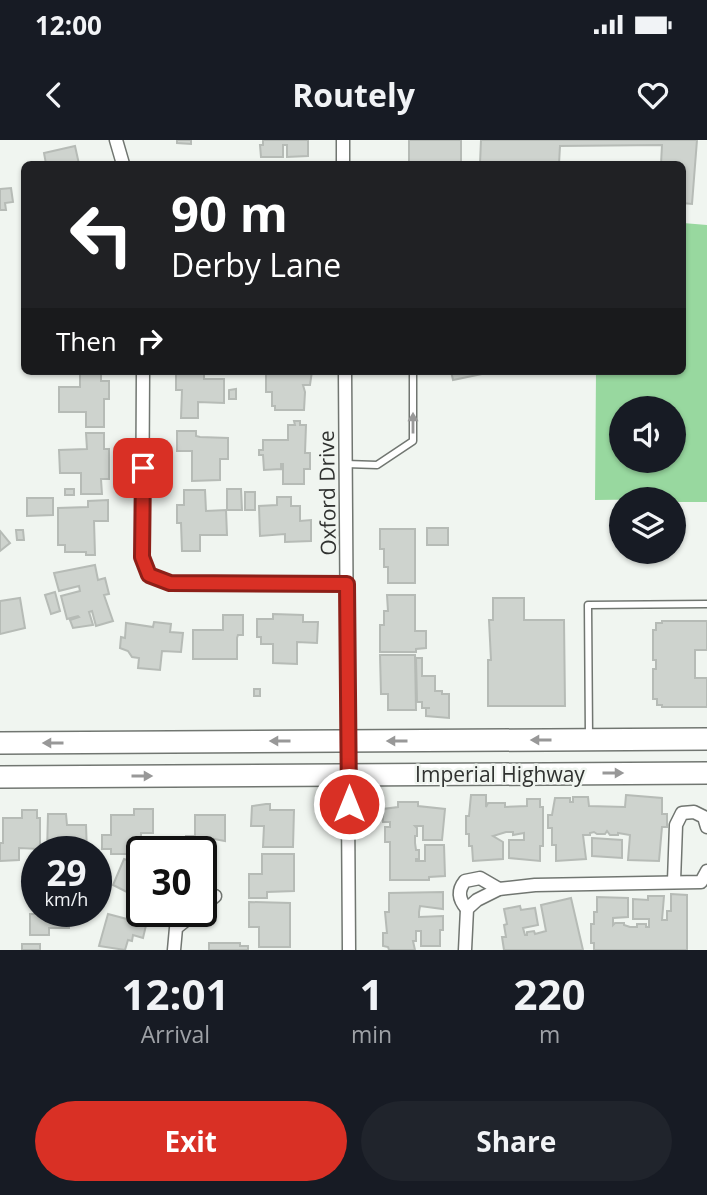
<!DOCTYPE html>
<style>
body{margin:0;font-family:"Open Sans",sans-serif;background:#20242c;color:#f1f3f6;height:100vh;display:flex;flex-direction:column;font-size:26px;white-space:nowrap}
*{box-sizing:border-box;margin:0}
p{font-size:23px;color:#9ea1a6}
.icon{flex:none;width:38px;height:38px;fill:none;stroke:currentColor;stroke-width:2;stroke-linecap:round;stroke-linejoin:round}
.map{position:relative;height:810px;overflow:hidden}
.panel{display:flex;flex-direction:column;background:#171b24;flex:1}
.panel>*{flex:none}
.guide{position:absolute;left:21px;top:21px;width:665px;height:214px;border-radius:10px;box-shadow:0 2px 5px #0004;background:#202124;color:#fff;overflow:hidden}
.controls{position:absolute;left:609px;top:256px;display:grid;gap:14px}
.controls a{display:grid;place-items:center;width:77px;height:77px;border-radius:50%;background:#171b24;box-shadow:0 2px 5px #0004;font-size:35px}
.speed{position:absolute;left:21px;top:696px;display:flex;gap:14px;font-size:35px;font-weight:700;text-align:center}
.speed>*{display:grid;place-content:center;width:91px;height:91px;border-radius:50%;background:#171b24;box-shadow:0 2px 5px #0004;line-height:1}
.speed small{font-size:18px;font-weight:400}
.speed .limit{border:4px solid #111;border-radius:10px;background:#fff;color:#111}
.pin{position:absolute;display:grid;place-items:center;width:60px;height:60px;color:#fff;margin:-30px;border-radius:14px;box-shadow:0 4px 10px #0006}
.me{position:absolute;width:77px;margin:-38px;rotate:0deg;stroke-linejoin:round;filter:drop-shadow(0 0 5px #0008)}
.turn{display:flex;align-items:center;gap:24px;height:147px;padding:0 35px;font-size:32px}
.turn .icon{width:91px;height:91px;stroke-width:2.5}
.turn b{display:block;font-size:49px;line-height:60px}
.then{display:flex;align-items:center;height:66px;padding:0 35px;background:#0003;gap:14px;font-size:26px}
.eta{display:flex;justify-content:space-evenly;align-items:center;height:119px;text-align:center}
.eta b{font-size:42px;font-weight:700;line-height:49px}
.button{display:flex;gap:14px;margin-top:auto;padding:14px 35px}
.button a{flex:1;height:80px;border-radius:42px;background:#d93025;color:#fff;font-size:28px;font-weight:700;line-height:80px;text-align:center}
.button a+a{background:#20242c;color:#f1f3f6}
.status{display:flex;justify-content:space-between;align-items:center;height:49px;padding:0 35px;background:#171b24;direction:ltr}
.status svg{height:19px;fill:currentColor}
header{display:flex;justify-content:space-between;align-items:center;height:91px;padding:0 35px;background:#171b24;font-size:32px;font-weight:700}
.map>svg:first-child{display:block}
.green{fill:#98d89f;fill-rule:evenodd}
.building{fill:#ced3ce;stroke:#b6bbb6;stroke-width:2}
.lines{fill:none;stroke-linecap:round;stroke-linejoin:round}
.lane-casing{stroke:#717671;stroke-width:9}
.street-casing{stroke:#717671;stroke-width:15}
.primary-casing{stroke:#717671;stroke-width:24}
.lane{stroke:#fff;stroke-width:6}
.street{stroke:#fff;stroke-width:12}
.primary{stroke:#fff;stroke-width:21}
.oneway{fill:#989898}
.route-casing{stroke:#8d1f18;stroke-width:18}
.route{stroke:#d93025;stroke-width:12}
.labels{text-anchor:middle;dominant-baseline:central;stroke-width:5;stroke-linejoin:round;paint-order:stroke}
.street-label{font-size:21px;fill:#303230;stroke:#f0f5f0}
</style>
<div class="status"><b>12:00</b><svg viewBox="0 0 49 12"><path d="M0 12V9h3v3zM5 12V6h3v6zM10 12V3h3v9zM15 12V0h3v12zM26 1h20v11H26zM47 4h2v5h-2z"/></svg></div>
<header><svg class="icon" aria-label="back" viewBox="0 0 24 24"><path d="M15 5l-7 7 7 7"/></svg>Routely<svg class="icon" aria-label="heart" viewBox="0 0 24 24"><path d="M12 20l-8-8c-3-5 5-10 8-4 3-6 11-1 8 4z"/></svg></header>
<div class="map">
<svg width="707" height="810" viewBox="0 0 707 810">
<rect width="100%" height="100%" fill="#f0f5f0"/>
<!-- green -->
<path class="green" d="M683,83l24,2v277h-33v-3l-79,1 1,-129h86zM621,268h53v52h-53z"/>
<!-- building -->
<g class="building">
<path d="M177,0h14v4l-14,-1z"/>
<path d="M263,0h45v16l-21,1v-12h-4v12h-22l-1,-12h3z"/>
<rect x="409" y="0" width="52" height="24"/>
<path d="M481,0h216l-5,64 -10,-1v-39h-21l1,-19 -102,1 -1,18h-79z"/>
<path d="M75,6l4,18h-33l-2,-11z"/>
<rect x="285" y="22" width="19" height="2"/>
<path d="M11,48l2,14 -8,1 1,7h-6v-21z"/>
<path d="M80,231h21v10h8v18h-5v28h-18v-15h-27v-25h21z"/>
<path d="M183,231h21v8h20v24l-26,-1v16h-17l1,-28h-6v-16h7z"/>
<path d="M266,231h46l-2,14h-7l2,7 -1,18h-29v-4h-3v-14h-6z"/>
<path d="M451,231h36v2l-34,7z"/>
<path d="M236,249v10h-7v-9z"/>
<path d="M294,281h6v4h6l-1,28h5v16h-6v15h-21v-20h-2v5l-17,1 -1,-15h-4v-5h4v-10h25v-15h7z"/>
<path d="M177,291h19v5l4,1 28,1v21h-8v21l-28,1v-30h-15z"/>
<path d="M86,293h18v16h5v30h-8l1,15h-21v-21h-21l-1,-23 28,-1z"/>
<rect x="65" y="349" width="9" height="6"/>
<path d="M227,349h14l1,21h-15z"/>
<path d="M184,350h21l1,21 20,-1 1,25h-27v16h-18l-1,-28h-4v-18h7z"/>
<rect x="245" y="352" width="10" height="18"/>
<path d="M277,357h14v9h9v15l11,-1v21l-26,1v-8l-25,2 -1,-30 18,-1z"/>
<path d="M27,358h26v17l-26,1z"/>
<path d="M108,360v21h-14l1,34h-9v-3h-21v-7h-7v-37l30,-1v-6z"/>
<rect x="427" y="388" width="21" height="17"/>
<path d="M380,389h35v54h-27v-16h-4v-18h-4z"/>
<path d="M16,390h7l1,10h-7z"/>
<path d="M0,391l10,12 -10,8z"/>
<path d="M95,425l3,15 7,-2 4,16 -5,1 9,26 -17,5 -4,-15 -3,1 4,13 -20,3 -3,-8 9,-3 -1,-1 -11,3 -6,-23 19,-5 -1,-5 -20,5 -5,-18z"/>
<path d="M55,452l5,19 -9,3 -6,-19z"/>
<path d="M387,455h28v36h11v17l-10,1v3h-36v-27h4v-14h4z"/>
<path d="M20,458l5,30 -25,6v-33z"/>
<path d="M493,458h31v22h40l1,86h-77v-46h3l-2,-40h4z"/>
<path d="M273,474l30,1v7h15l-1,21 -20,-1v22l-24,-1v-19h-12v-7h-4v-18h16z"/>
<path d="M223,475h20v20h-5l-1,3v21h-44v-29h30z"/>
<path d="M662,481h45v29h-12v28h12v29h-45v-2h-5v-6h-4v-30h3v-9h-3v-30h3v-7h6z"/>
<path d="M154,482l17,2 -1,8 13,1 -2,19 -19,-1 -2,19 -22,-2 1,-10 -7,-1 -4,-6 -8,-3 1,-11 4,1 1,-15 27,4z"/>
<path d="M380,515h35l1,55h-28v-16h-7z"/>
<path d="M416,518h6v18h13v15h7v3h7v24l-23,-2v-8h4h-8v-6h-5z"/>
<rect x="254" y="549" width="6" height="7"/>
<path d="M471,655h15v12l2,-4h17v4l22,-1v-7h13v8h3v39h-3v15l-31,-3v-18h15v-7l-11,2v-3h-7l-13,4 10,6v17l-30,2 -1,-15h-3v-12h-3v-18h3z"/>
<path d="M626,655l36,3v16h5v13h-5l-3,34 -31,-1 2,-25 -12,-2v2h-8l-3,-4 -2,3h-8l-3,-2 -4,1v2h-7l3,24 -30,2v-16h-4v-17h-4v-13h4l3,-17h15v4h3v-5h15l1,9 36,1z"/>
<path d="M398,662h20v4l27,3 -3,31h-19v-14h-8l2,2v8h-2v7l1,7h3v9h-3v2h9v-16h19l1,31 -16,1v3h-39v-38h-5v-15h5v-5h-7v-13l15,-2z"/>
<path d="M266,664h4v6h24l-1,37h-30l1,-21h-13l1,-20z"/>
<path d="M134,669h19v24h-12v21h-30v-5h-9v-14h9v-20h23z"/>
<path d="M22,670h15v8h3v31l-21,-1v12l-19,1v-18h3v-25h19z"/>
<path d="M48,674h18l1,11h19l1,27h-40z"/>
<path d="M195,675h30v26l-11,-2v16l-28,-3v-16h9z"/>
<path d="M592,698l30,2v18l-30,-2z"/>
<path d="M262,714h32v37l-27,1v6h-18v-24h13z"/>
<path d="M131,718l11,5v43l-14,-5 3,-7 -18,-9 11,-26 6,2z"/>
<path d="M443,752v17l-23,-3 -1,6v5l24,-1v14h-3v16h-19v-15h-5v10h-3l2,9h-26l-1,-3 -5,-1v-13h4l-2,-21h4v-19z"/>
<path d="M671,754l16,1v55h-93v-7h-3v-19h3v-12h3v-15l31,1v19l-15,1v7l2,-2h9v2l6,2h7v-3h9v3h3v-8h-16v-20l15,1v-4h16l-2,24h5v-9h4z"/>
<path d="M571,758l12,52h-79l-2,-13h4l-2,-12 3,-1 -3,-15 16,-3 1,4 14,-2 3,17 -15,3 2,7h2v-3l7,-1 1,3 11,-3 -5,-26z"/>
<path d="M249,762l41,1v44h-31v-20h-10z"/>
<path d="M41,772h28v16h-20v7h-19v-21h11z"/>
<path d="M129,772l19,5 -5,21 -10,-3 -1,6 -4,-1 -3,10 -26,-4 9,-32 19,5z"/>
<path d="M209,803h31v3h8v4h-39z"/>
<rect x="22" y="804" width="18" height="6"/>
</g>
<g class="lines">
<!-- lane casing -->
<g class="lane-casing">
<g id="lane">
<path d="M346,324l31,1 36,-24v-70"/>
<path d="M589,597l-1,-132 119,-1"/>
</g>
</g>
<!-- street casing -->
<g class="street-casing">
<g id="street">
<path d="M116,0l7,24"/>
<path d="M343,0v24"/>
<path d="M143,231l-1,186 7,18 21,8 177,1"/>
<path d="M345,231l4,579"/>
<path d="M674,741l2,-56 6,-12 12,-1 10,5 3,10"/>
<path d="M201,767l14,-11"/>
<path d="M467,769c-8,-9 -10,-18 -2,-28l15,-3 19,11"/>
<path d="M174,810l2,-22 20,-16"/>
<path d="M465,810l2,-41 10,-9 22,-11 36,-4 166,-3 6,-11"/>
</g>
</g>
<!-- primary casing -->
<g class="primary-casing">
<g id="primary">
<path d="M0,603l707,-4"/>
<path d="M0,637l707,-4"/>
</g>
</g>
<!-- lane -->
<use href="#lane" class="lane"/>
<!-- street -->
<use href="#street" class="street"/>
<!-- primary -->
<use href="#primary" class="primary"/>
</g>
<!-- one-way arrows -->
<defs><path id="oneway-solid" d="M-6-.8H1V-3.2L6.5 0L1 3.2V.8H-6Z" transform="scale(1.75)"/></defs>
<g class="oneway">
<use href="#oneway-solid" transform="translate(413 283) rotate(-90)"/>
<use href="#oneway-solid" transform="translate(541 600) rotate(180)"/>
<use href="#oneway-solid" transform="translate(280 601) rotate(180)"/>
<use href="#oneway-solid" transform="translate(397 601) rotate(180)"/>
<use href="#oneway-solid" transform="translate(53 603) rotate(180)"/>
<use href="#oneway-solid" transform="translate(613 633)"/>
<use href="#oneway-solid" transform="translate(142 636)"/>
</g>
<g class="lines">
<!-- route casing -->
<g class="route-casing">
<path id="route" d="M143,328l-1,89 7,18 21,8 177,1 2,220"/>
</g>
<!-- route -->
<use href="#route" class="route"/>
</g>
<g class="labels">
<!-- street labels -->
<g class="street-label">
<text transform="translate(327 353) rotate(-91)">Oxford Drive</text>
<text x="500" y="634">Imperial Highway</text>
</g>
</g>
</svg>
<div class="controls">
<a><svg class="icon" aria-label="sound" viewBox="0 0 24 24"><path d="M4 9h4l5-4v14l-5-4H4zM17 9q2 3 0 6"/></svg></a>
<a><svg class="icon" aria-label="layers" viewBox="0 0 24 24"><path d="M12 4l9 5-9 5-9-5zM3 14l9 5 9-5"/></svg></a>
</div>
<div class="speed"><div>29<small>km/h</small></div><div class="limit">30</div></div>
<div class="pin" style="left:143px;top:328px;background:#d93025"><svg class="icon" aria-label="arrive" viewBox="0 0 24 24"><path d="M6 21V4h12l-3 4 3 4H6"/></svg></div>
<svg class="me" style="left:349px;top:664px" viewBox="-20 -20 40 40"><circle r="17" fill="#d93025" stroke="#fff" stroke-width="3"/><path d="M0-11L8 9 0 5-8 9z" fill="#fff"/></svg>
<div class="guide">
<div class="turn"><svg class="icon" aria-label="left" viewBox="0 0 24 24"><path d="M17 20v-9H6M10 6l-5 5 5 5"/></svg><div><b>90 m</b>Derby Lane</div></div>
<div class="then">Then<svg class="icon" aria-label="right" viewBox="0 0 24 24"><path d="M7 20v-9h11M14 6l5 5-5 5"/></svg></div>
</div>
</div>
<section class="panel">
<div class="eta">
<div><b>12:01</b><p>Arrival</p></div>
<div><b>1</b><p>min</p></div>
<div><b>220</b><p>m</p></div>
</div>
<div class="button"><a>Exit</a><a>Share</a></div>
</section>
